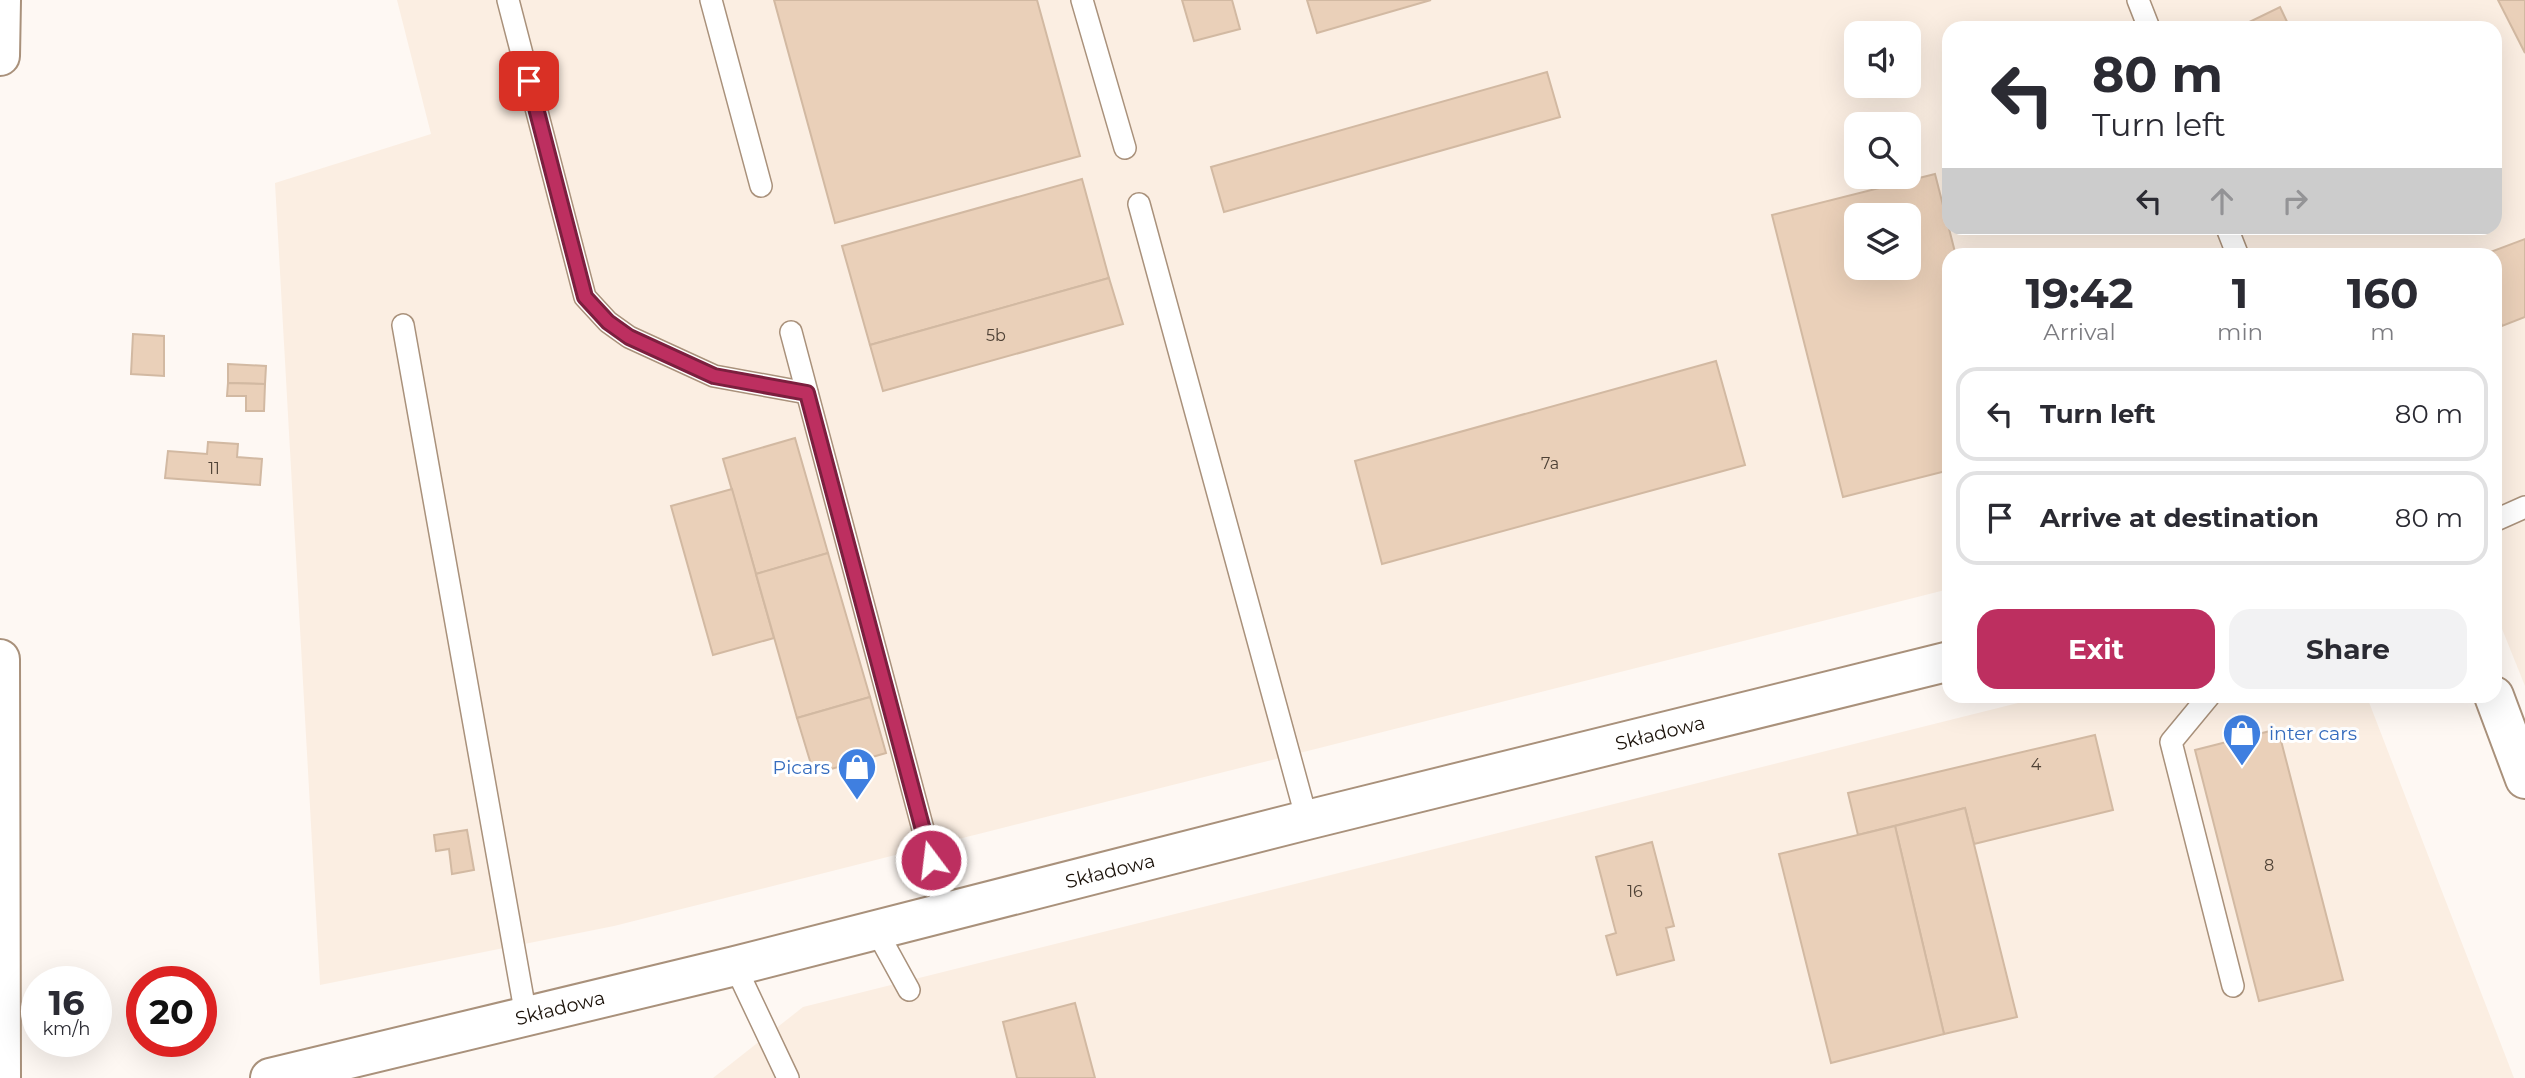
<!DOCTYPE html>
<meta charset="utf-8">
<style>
body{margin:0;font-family:Montserrat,sans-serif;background:#f2f2f3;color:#2b2b33;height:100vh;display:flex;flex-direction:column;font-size:26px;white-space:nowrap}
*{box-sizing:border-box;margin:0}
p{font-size:23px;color:#7c7c81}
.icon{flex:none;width:38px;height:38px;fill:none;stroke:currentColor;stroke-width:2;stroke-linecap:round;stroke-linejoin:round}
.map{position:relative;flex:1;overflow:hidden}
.panel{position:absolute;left:1942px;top:248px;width:560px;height:455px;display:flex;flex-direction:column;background:#fff;border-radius:21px;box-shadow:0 7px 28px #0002}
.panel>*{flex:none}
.guide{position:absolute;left:1942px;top:21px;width:560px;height:214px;border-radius:21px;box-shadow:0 7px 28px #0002;background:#fff;color:#2b2b33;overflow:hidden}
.buttons{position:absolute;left:1844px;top:21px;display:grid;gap:14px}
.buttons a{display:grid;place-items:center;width:77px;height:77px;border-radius:14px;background:#fff;box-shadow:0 7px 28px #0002;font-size:35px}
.speed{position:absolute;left:21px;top:966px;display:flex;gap:14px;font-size:35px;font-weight:700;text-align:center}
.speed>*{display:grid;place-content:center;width:91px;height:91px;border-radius:50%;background:#fff;box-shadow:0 7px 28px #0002;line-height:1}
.speed small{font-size:18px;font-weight:400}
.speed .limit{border:10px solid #d22;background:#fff;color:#111}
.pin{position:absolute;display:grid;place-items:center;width:60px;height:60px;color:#fff;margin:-30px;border-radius:14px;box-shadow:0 4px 10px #0006}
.me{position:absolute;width:77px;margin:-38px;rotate:345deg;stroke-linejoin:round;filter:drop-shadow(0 0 5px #0008)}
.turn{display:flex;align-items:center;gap:24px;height:147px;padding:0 35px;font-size:32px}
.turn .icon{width:91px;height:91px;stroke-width:2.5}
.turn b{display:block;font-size:49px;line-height:60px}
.lanes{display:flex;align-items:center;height:66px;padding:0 35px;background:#0003;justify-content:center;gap:35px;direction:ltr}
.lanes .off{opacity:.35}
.eta{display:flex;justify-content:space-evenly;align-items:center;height:119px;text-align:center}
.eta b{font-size:42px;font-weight:700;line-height:49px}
.button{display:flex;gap:14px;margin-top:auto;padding:14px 35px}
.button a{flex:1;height:80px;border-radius:21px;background:#bd2f60;color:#fff;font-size:28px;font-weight:700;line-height:80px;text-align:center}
.button a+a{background:#f2f2f3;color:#2b2b33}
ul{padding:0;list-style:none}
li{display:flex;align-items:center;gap:21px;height:94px;margin:0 14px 10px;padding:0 21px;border:4px solid #e1e1e2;border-radius:21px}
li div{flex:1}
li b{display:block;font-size:26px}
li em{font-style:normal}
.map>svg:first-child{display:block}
.built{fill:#fbeee2;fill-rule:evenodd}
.building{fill:#ead0b9;stroke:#d2b9a2;stroke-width:2;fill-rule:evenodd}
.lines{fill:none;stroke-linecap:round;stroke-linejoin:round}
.lane-casing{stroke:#a9917b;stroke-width:24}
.street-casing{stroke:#a9917b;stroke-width:42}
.primary-casing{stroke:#a9917b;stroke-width:42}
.lane{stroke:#fff;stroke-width:21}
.street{stroke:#fff;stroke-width:38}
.primary{stroke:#fff;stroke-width:38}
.route-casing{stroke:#7b1f3e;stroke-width:18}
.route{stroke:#bd2f60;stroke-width:12}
.labels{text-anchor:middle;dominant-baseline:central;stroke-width:6;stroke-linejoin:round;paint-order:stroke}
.number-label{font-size:16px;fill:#4e4135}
.street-label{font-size:19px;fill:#1a1109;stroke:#fff}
.shop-label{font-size:19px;fill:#366cbe;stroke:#fff;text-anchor:start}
</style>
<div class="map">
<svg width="2525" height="1078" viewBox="0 0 2525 1078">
<rect width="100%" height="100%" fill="#fef8f3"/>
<!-- built -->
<g class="built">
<path d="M397,0h2128v686l-29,-72v-358h-546l-1,333 -1335,337 -294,59 -45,-802 156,-49zM1950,28h546v200h-546zM1857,33h52v53h-52zM1857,124h52v53h-52zM1857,215h52v53h-52z"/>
<path d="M2046,696l321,1 147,381h-1801l90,-71z"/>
</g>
<!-- building -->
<g class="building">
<path d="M774,0h263l43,156 -245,67z"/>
<path d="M1182,0h50l8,29 -46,12z"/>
<path d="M1307,0h124l-114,33z"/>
<path d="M2498,0h27v53z"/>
<path d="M2280,7l10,21h-53z"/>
<path d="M1547,72l13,45 -336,95 -13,-45z"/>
<path d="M1935,174l21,82h-6v214l-107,27 -71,-282zM1857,215h52v53h-52z"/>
<path d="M1082,179l27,99 -239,67 -28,-99z"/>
<path d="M2525,239v78l-23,9 -6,-19v-51h-16z"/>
<path d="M1109,278l14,46 -240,67 -13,-46z"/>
<path d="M133,334l31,2v40l-33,-2z"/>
<path d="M1716,361l29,104 -363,99 -27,-103z"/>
<path d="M228,364l38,2 -1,18 -37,-1z"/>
<path d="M228,383l37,1 -1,27h-18v-15h-19z"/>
<path d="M795,438l33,115 -72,21 -33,-115z"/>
<path d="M208,442l30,2 -1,13 25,2 -2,26 -95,-7 3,-27 39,3z"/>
<path d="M732,489l42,149 -61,17 -42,-149z"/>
<path d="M828,553l42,144 -73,21 -41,-144z"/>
<path d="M870,697l16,56 -72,21 -17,-56z"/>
<path d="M2278,729l65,251 -84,21 -64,-251z"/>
<path d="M2095,735l18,75 -139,34 -9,-36 -107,27 -10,-42z"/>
<path d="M1965,808l52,209 -73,17 -49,-208z"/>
<path d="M1895,826l49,208 -113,29 -52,-209z"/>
<path d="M467,830l7,40 -22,4 -3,-25 -13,2 -2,-16z"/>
<path d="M1652,842l22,84 -8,2 8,32 -57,15 -11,-39 10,-3 -20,-76z"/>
<path d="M1075,1003l20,75h-78l-14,-56z"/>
</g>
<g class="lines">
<!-- lane casing -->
<g class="lane-casing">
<g id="lane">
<path d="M508,0l77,297 23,25 21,15 85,39 93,17"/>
<path d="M711,0l50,186"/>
<path d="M1082,0l43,148"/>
<path d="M2138,0l11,28"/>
<path d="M1139,204l168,616"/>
<path d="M2227,228l11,28"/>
<path d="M403,325l123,691"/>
<path d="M791,332l154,580"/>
<path d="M2496,520l29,-13"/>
<path d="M2209,696l-38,46 62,244"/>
<path d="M876,930l33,60"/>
<path d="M735,966l53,112"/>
</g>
</g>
<!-- street casing -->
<g class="street-casing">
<g id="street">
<path d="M2494,696l31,83"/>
<path d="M270,1078l465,-112 572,-146 643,-159"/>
</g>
</g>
<!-- primary casing -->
<g class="primary-casing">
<g id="primary">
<path d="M0,56l1,-56"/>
<path d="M0,659l1,419"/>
</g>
</g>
<!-- lane -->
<use href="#lane" class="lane"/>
<!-- street -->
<use href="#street" class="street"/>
<!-- primary -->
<use href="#primary" class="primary"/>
</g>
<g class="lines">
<!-- route casing -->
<g class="route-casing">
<path id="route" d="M529,81l56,216 23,25 21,15 85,39 93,17 124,467"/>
</g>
<!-- route -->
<use href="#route" class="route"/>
</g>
<!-- icons -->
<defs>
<g id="shop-pin" transform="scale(2.0125)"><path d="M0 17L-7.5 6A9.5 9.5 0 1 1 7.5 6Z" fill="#3f7fe0" stroke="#fff"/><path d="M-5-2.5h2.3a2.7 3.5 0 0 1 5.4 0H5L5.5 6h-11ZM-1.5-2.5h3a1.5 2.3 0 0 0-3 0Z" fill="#fff"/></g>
</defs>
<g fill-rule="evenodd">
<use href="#shop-pin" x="2242" y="733"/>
<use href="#shop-pin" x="857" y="767"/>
</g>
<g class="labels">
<!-- number labels -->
<g class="number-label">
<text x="996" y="335">5b</text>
<text x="1550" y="463">7a</text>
<text x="214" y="468">11</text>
<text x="2036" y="764">4</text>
<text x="2269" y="865">8</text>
<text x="1635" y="891">16</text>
</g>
<!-- street labels -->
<g class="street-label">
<text transform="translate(1660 733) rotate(-14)">Składowa</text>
<text transform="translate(1110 871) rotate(-14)">Składowa</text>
<text transform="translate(560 1008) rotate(-14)">Składowa</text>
</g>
<!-- shop labels -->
<g class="shop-label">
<text x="2269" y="733">inter cars</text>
<text x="830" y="767" text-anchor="end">Picars</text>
</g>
</g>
</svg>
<div class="buttons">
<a><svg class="icon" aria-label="sound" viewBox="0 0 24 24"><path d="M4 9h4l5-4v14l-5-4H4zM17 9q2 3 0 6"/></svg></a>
<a><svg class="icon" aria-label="search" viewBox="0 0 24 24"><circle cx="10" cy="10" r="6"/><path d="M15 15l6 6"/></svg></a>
<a><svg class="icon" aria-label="layers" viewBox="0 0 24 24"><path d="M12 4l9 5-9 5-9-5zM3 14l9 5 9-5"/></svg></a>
</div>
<div class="speed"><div>16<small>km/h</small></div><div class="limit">20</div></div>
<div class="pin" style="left:529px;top:81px;background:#d93025"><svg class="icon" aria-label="arrive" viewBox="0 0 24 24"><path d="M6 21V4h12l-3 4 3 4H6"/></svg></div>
<svg class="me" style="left:931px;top:860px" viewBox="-20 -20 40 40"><circle r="17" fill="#bd2f60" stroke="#fff" stroke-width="3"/><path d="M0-11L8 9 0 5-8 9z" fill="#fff"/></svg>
<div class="guide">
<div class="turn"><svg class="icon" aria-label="left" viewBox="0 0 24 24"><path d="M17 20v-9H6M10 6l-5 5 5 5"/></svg><div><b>80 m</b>Turn left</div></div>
<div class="lanes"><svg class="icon" aria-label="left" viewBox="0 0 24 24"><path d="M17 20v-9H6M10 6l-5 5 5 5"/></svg><svg class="icon off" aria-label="ahead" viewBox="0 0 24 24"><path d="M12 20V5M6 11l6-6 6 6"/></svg><svg class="icon off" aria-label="right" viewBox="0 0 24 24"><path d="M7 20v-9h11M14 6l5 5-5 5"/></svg></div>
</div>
<section class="panel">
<div class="eta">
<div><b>19:42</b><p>Arrival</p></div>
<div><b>1</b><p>min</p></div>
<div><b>160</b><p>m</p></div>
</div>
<ul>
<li><svg class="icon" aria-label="left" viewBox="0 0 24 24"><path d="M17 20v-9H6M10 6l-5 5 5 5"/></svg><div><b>Turn left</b></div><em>80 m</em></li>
<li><svg class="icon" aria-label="arrive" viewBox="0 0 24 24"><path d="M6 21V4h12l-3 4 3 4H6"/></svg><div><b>Arrive at destination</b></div><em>80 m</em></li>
</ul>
<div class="button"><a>Exit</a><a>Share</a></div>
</section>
</div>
